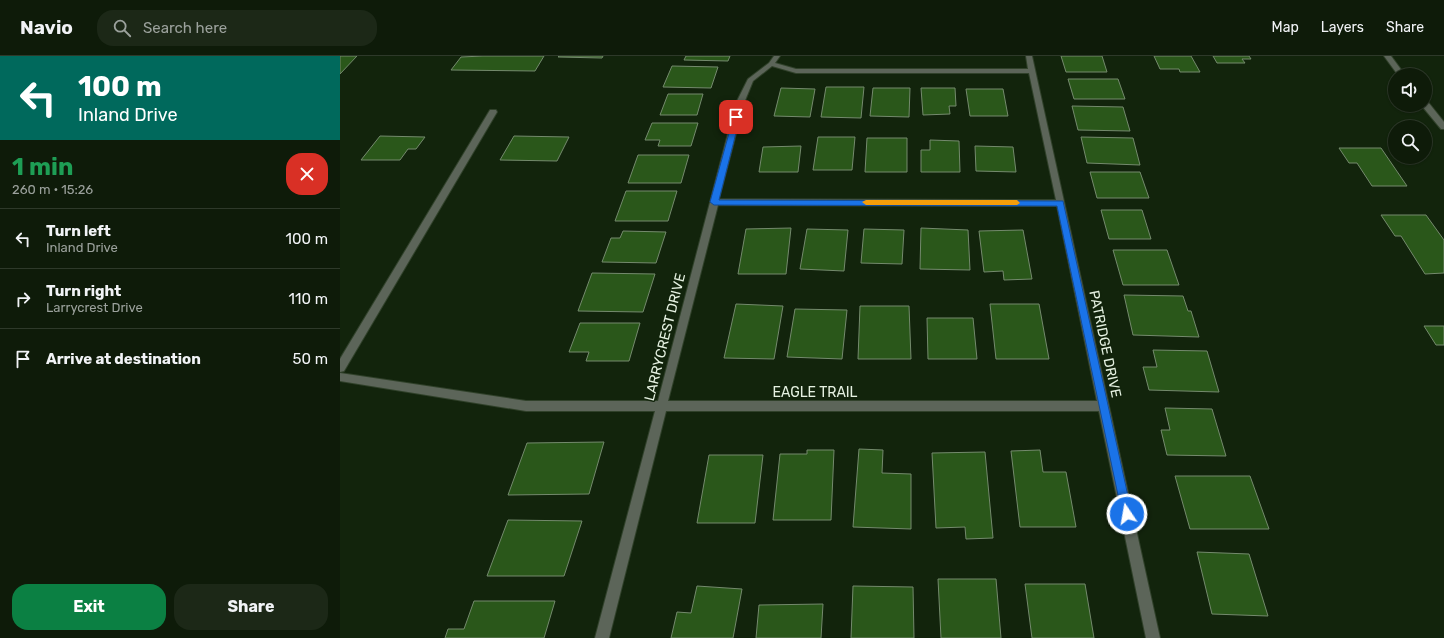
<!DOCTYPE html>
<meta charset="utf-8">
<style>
body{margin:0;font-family:Rubik,sans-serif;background:#1c2817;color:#f1f3f6;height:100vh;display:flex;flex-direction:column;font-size:15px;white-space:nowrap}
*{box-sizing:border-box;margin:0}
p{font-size:13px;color:#9ba19c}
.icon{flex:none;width:22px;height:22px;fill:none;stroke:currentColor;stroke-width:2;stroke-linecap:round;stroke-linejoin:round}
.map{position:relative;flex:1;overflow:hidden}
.details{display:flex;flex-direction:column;background:#0e1b09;width:340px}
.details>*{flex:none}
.top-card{background:#00695c;color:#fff;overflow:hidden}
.fabs{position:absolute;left:1048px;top:12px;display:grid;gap:8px}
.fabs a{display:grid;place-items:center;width:44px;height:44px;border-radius:50%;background:#0e1b09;box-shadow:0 1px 3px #0004,0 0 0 1px #2e392a;font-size:20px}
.pin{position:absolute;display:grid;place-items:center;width:34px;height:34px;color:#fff;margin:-17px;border-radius:8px;box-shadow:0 2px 6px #0006}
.me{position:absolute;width:44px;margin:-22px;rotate:348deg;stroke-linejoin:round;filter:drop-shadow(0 0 3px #0008)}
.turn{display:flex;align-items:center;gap:14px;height:84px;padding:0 12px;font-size:18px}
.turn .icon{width:52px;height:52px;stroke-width:2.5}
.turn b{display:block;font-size:28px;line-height:34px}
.round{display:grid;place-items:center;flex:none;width:42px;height:42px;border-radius:16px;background:#1c2817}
.summary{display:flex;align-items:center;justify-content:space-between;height:68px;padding:0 12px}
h1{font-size:24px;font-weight:700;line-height:30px;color:#1e9e55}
.action{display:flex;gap:8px;margin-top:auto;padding:8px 12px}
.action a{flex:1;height:46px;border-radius:16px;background:#0b8043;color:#fff;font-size:16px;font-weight:700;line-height:46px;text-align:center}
.action a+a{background:#1c2817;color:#f1f3f6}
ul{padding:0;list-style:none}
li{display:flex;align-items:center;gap:12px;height:60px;padding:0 12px;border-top:1px solid #2e392a}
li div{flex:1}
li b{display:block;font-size:15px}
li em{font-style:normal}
header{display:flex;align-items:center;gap:24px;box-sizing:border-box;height:56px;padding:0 20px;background:#0e1b09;border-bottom:1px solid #2e392a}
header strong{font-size:19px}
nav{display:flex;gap:22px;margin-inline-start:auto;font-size:14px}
.search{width:280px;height:36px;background:#1c2817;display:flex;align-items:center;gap:10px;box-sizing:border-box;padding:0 14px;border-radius:16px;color:#9ba19c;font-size:15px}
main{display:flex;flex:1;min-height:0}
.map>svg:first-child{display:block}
.building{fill:#2a571a;stroke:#748a6d}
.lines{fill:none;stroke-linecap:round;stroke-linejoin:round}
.street-casing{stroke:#30412a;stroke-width:2}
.street{fill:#5c6559;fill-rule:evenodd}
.route{fill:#1a73e8;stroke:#114b97}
.slow{fill:#f59e0b}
.labels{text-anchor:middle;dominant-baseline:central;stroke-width:3;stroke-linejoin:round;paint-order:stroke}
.street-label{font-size:14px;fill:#e5f1e1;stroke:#12240c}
</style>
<header>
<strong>Navio</strong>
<div class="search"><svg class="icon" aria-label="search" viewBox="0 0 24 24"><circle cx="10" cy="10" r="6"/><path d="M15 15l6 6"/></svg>Search here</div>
<nav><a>Map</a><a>Layers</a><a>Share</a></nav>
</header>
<main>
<section class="details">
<div class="top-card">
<div class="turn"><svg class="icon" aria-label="left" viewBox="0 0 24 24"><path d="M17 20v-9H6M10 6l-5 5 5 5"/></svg><div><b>100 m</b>Inland Drive</div></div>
</div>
<div class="summary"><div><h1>1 min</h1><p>260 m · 15:26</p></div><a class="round" style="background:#d93025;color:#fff"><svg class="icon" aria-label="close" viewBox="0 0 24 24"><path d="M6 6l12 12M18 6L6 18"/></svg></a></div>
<ul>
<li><svg class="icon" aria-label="left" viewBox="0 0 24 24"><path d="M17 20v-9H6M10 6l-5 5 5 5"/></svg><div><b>Turn left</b><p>Inland Drive</p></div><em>100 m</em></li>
<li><svg class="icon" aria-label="right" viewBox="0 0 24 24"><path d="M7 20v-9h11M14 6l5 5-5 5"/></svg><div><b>Turn right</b><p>Larrycrest Drive</p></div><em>110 m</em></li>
<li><svg class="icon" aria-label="arrive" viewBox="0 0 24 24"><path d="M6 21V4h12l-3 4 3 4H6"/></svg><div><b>Arrive at destination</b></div><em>50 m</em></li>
</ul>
<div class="action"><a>Exit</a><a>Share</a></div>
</section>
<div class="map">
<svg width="1104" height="582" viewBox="0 0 1104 582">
<rect width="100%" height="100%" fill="#12240c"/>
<!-- building -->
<g class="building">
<path d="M0,0h17l-17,18z"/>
<path d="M143,0h61l-9,15 -84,-1 10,-13z"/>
<path d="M219,0h44l-1,2 -44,-1z"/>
<path d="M346,0h44l-2,5 -44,-1z"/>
<path d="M721,0h41l5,16h-41z"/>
<path d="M814,0h37l9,16h-20l-1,-3h-19z"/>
<path d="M873,0h36l2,3h-9l3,4h-28z"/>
<path d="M332,10l46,1 -7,21 -48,-1z"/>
<path d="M728,23h50l7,20h-51z"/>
<path d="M486,31h38l-3,31 -40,-1z"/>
<path d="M441,32l34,1 -5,28 -36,-1z"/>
<path d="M533,32h37l-1,29 -39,-1z"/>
<path d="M581,32h34l1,18h-7l1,8 -27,1z"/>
<path d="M626,33h37l5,27h-38z"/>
<path d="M328,38h35l-6,21h-37z"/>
<path d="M732,50l51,1 7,24 -52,-1z"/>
<path d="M312,67h46l-7,23h-33l2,-6h-15z"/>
<path d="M40,80l45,1 -9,12h-8l-8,11h-39z"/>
<path d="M174,80l55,1 -12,24 -57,-1z"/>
<path d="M478,81h37l-3,33h-39z"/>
<path d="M741,81l52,1 7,27 -53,-2z"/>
<path d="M527,82h40v34h-42z"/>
<path d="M590,84l29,1 1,31h-39v-22h9z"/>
<path d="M461,90l-3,26h-39l4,-25z"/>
<path d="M635,90l38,1 3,25 -40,-1z"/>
<path d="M999,92h42l26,38h-35l-15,-23h-8z"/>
<path d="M298,99h51l-8,28h-53z"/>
<path d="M750,116h50l9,26h-52z"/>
<path d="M286,135h51l-9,30h-53z"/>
<path d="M761,154h41l9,29h-42z"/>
<path d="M1041,159h45l18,25v33l-19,1 -24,-38h-6z"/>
<path d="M451,172l-5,46h-48l8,-45z"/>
<path d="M581,172l47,2 2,40 -50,-1z"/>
<path d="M467,173l41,1 -4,41 -44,-2z"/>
<path d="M524,173l40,1 -2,34 -41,-1z"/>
<path d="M683,174l9,49 -28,1 -1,-9 -19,1 -5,-41z"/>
<path d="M283,175l43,1 -10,31 -54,-1 9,-24h9z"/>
<path d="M773,194h54l12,35h-56z"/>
<path d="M252,217l63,1 -12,38 -65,-1z"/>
<path d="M784,239l59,1 5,15h3l8,26 -66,-2z"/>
<path d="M396,248l47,2 -9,53 -50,-1z"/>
<path d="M650,248h49l10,55h-53z"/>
<path d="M520,250h49l2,53h-53z"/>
<path d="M455,253l52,1 -5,49 -55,-2z"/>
<path d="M587,262h46l4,41h-49z"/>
<path d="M240,267h60l-11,38h-43l3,-9h-20z"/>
<path d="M1084,270h20v19h-8z"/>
<path d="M813,294l54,1 12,41 -70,-2 -6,-23h14z"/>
<path d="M825,352l47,1 14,47 -59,-1 -6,-25h9z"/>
<path d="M264,386l-15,52 -81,1 19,-52z"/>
<path d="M519,393l24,1 -1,23 29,1v55l-58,-2z"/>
<path d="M467,394h27l-3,70h-58l7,-66h27z"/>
<path d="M700,394l3,22h23l10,55h-56l-9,-76z"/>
<path d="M645,396l8,86 -27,1 -1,-12 -29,1 -4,-75z"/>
<path d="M369,399h54l-8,68h-58z"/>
<path d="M835,420h75l19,53h-79z"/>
<path d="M168,464l74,1 -18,55h-77z"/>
<path d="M857,496l52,2 19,62 -56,-2z"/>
<path d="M598,523h58l5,59h-60z"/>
<path d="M685,528h60l9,54h-62z"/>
<path d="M357,530l45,3 -9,49h-62l6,-26 14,1z"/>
<path d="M513,530l60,1 1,51h-63z"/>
<path d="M134,545h81l-11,37h-99l3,-9h16z"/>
<path d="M483,548l-2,34h-65l3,-33z"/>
</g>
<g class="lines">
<!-- street casing -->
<g class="street-casing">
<g id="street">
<path d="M434,0h6l-5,7 21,6h232l-2,-13h6l128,582h-14l-47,-227h-433l-57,227h-14l60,-227h-129l-186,-30v-8l186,28h132l78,-298 12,-24 21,-16zM432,10l24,7h233l27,127 -337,-1 25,-96 9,-22zM378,149l339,1 40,195h-429z"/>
<path d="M1044,0h7l14,19h-7z"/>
<path d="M1085,46h3l16,20v7h-3l-19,-23 3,-1z"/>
<path d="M150,54h6l1,2 -153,259 -4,1v-13z"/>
</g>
</g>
<!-- street -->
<use href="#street" class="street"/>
</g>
<!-- route -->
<path class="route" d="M394,59l6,2 -21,83 344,1 69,313 -1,4 -4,2 -4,-2 -1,-4 -65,-308 -343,-1 -4,-3z"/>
<!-- slow -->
<path class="slow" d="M526,144h151l3,3 -3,2h-151l-4,-3z"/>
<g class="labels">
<!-- street labels -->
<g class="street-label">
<text transform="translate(325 281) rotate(-76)">LARRYCREST DRIVE</text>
<text transform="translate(765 288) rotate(78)">PATRIDGE DRIVE</text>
<text x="475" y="336">EAGLE TRAIL</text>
</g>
</g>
</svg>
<div class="fabs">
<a><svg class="icon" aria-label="sound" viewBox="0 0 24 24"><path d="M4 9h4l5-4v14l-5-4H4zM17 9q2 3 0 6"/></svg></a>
<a><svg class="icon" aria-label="search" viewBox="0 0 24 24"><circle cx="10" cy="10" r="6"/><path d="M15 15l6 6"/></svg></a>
</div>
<div class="pin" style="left:396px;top:61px;background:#d93025"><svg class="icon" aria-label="arrive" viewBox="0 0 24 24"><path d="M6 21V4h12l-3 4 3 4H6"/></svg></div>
<svg class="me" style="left:787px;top:458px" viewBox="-20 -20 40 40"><circle r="17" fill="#1a73e8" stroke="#fff" stroke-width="3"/><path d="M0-11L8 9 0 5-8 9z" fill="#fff"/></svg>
</div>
</main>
